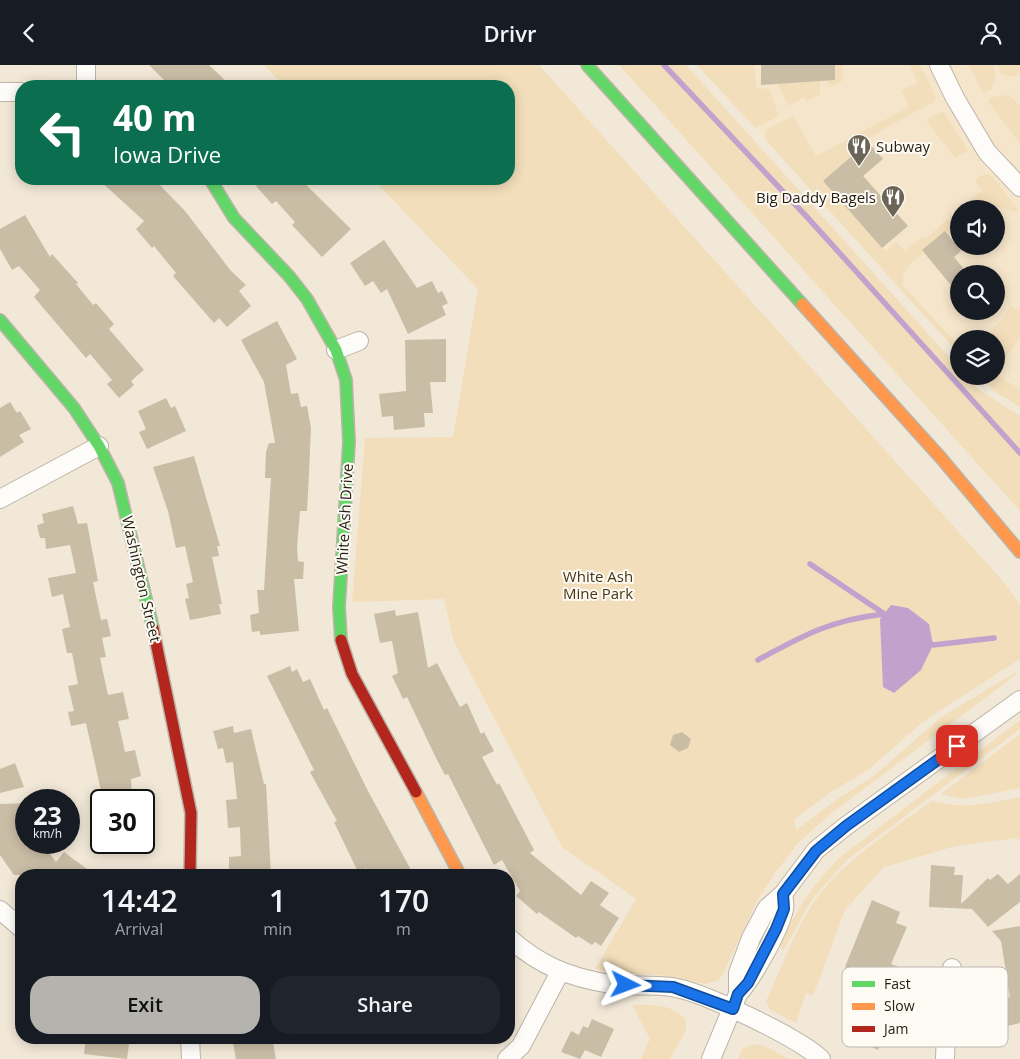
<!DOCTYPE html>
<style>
body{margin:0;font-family:"Open Sans",sans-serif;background:#20242c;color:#f1f3f6;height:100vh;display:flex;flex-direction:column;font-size:19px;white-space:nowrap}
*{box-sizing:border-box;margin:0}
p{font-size:16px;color:#9ea1a6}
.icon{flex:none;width:28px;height:28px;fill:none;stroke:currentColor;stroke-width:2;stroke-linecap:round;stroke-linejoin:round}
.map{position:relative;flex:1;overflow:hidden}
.sheet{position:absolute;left:15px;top:804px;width:500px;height:175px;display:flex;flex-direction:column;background:#171b24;border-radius:20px;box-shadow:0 2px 12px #0003}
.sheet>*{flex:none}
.banner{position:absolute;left:15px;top:15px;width:500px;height:105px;border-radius:20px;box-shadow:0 2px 12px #0003;background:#0b6e4f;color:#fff;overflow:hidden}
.tools{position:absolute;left:950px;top:135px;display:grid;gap:10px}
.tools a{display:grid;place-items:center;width:55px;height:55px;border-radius:50%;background:#171b24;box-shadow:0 2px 12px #0003;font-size:25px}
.speed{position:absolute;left:15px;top:724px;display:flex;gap:10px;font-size:25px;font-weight:700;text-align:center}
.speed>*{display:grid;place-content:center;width:65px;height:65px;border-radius:50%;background:#171b24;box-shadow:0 2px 12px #0003;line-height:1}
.speed small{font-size:12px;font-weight:400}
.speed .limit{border:2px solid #111;border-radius:8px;background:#fff;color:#111}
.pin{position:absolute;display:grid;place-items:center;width:42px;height:42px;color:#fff;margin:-21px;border-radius:10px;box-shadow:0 2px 8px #0006}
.me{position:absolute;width:55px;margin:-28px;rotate:93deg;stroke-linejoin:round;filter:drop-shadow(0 0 4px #0008)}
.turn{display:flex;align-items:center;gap:18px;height:105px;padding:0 15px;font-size:22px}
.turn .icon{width:65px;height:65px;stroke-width:2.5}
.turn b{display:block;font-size:35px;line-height:42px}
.eta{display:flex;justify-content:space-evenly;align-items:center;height:85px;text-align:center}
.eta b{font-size:30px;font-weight:600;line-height:35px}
.action{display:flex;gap:10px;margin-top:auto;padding:10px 15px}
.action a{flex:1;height:58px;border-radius:20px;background:#b5b3ae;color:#111;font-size:20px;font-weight:600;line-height:58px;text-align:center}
.action a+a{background:#20242c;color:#f1f3f6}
header{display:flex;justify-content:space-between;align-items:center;height:65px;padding:0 15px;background:#171b24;font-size:22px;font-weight:600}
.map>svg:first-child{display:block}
.built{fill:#f5e5ca;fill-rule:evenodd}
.green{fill:#f2deba}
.water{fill:#c2a1cd}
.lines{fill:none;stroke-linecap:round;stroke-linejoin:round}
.stream{stroke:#c2a1cd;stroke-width:5.5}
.building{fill:#cabda6}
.street-casing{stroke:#bbb4a7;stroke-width:20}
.fast-casing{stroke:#bbb4a7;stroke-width:14}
.slow-casing{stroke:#bbb4a7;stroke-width:14}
.jam-casing{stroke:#bbb4a7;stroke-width:14}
.street{stroke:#fdfcf9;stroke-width:18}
.fast{stroke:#63d668;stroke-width:11}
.slow{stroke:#ff974d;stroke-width:11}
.jam{stroke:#b3261e;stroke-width:11}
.route-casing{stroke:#114b97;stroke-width:12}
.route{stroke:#1a73e8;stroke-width:9}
.labels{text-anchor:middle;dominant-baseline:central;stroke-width:4;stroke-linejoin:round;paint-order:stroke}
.poi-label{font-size:15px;fill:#231d12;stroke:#fefaf4;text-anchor:start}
.street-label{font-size:15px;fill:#231d12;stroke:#fefaf4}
.park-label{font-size:15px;fill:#463512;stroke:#fefaf4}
.key{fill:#fefaf4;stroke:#bcb8b0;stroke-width:1}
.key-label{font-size:14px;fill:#231d12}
</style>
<header><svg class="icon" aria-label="back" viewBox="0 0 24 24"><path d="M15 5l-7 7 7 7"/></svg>Drivr<svg class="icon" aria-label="person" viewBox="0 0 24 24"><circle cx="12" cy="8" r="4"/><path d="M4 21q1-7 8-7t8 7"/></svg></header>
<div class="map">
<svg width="1020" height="994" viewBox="0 0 1020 994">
<rect width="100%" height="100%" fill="#f2e8d8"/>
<!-- built -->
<path class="built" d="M698,0h322v340l-33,-20 -8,-9h17v-37h-37v15zM959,144h37v37h-37zM959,209h37v37h-37z"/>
<!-- green -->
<g class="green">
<path d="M264,0h275l462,514 19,25v55l-96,62 -55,48 -38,23 -37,28 2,10 43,-32 35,-22 66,-58 76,-46 1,2 -183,137 -36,32 -23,30 -18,28 -33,71 -5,8 -13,4 -47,-9 -41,-2 -23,-4 41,-70 -74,-52 -108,-205 -10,-43 -92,3 13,-164 88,-1 25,-148 -105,-110h136v-93h-225z"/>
<path d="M619,0h67l273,303v8h7l12,13 42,27v95z"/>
<path d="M697,0h58l1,23 13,1 10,27 -24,12z"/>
<path d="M835,0h7l1,15 -5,4 -8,3 -3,-7h8z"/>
<path d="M910,0h10l16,33 -3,4 -67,37 2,3 -45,39 62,70 11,-9 9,9 19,-15 2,2 33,-28v13l-37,27 2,2c-11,10 -24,17 -21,34l56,60v8l-194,-215 1,-9 27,-14 23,40 93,-49 -8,-17 17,-7z"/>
<path d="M969,0h24l3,10 -4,14 -9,4z"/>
<path d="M998,0h22v8l-7,4 -12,-3z"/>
<path d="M820,16v13l-13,7 -3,-4 -16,9 -10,-22z"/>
<path d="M1009,30l11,11v38l-32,-43 4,-4z"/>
<path d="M943,46l24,37v4l-12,6 -29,-38z"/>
<path d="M986,109l6,2 28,37 -29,-8 -14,4h-17l22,-19 -7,-9 3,-4z"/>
<path d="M1010,241l7,4 3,-3v30l-24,35v-33h-11l1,-3 20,-21z"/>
<path d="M996,309l24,15v18l-23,-14 -18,-17h17z"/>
<path d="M1020,655v9l-173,131 -35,39 -29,52 -3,-5c14,-33 33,-62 59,-88z"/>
<path d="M1020,669v54l-58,11 -21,-5z"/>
<path d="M1020,732v45l-3,-4 -61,8 -72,21 -39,43 -32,86 -7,-3 -10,30 -26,-13 -4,-9c18,-38 33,-84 61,-116 30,-33 69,-58 105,-84 31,9 57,2 88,-4z"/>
<path d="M632,940c20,0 40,-2 54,15v10l-16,29h-29l9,-20z"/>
<path d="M754,979l11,2 24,13h-51l4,-10z"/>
</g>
<!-- water -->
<path class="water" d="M891,540l17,3 21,16 4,21 -12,25 -27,23 -11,-6 -3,-68z"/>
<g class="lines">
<!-- stream -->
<g class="stream">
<path d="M664,0l143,152 213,236"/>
<path d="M810,499l79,53"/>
<path d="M927,576l6,4 61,-7"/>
<path d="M758,595c46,-25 73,-40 126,-46"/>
</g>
</g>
<!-- building -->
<g class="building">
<path d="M149,0h60l22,21h-61z"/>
<path d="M761,0h74v15l-74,5z"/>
<path d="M868,77l15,17 -20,17 45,50 -26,22 -59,-67z"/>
<path d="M98,114h56l31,32 46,60 15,14 -7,6 12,15 -24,21 -8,-9 -5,5 -41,-47 3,-3 -22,-27 -2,2 -16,-19 8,-8z"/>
<path d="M264,114h36l51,50 -29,28 -30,-32 3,-3 -19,-21 -4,3 -16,-18z"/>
<path d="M25,150l25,42 2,-3 26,29 -2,1 17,21 3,-2 18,21 -5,5 35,41 -13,11 3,4 -15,13 -12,-14 5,-4 -22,-26 -4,4 -52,-61 6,-7 -21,-24 -7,4 -12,-21v-20z"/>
<path d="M945,166l16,20 -7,6 14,17h-9v21l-37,-45z"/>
<path d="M384,175l33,48 15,-7 6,12 4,-2 6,12 -6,3 4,9 -38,19 -21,-45 -6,4 -8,-12 -8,5 -15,-23z"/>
<path d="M277,256l20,38 -11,6 5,29 7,-1 3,14 6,-1 4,22 -3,65 -1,18h-7l-3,36 1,14 6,1 -1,17h-9l5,52 -39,4v-4l-8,1 -2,-17 9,-2 -2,-23h7l7,-112h-6l1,-26 3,-9h6l-11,-61 -23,-42z"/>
<path d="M446,274v43h-16l3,31h-9l1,14 -31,3 -1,-14 -11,1 -3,-23 27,-3 -1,-51z"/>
<path d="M166,333l5,10 4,-2 11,25 -39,18 -8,-17 7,-3 -8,-18z"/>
<path d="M10,337l7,11 3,-2 11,18 -12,6 5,7 -24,15v-49z"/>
<path d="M194,391l26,90h-3l2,10 -7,1 10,47h-3l2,10 -31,6 -5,-21 4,-1 -3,-14 7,-2 -8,-36 -9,2 -8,-37 -15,-44z"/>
<path d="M73,441l5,18 9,-1 11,58 -5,1 8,38 6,-1 4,17 -9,2 4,19 -6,1 8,37 15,-3 6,27 -11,2 7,31 10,-2 6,26 -10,3 1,21h-29l-17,-77 -15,3 -3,-14 6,-1 -6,-25 10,-2 -6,-31h-5l-5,-24 8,-2 -7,-33 -11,3 -4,-19 28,-5 -6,-28 -24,4 -1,-11h-5l-3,-13 7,-2 -2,-9z"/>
<path d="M395,545l1,6 22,-4 10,56 9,-5 23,44 7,-4 14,31 3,-2 10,19 -12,6 15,28 2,-2 35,67 -4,3 51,42 10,-14 18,12 -9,12 19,13 -18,28 -6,-4 -3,3 -14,-9 -2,2 -37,-26 -2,2 -21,-18 4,-5 -18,-31 -8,5 -46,-91 -3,1 -9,-17 -29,-61 -4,2 -11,-23 6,-3 -6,-32 -12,2 -6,-29z"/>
<path d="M290,601l2,6 5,-3 6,13 7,-3 14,31 3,-2 41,83 43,79 -10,5h-32l-3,-7 -8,4 -24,-50 3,-1 -27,-49 4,-2 -47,-94z"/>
<path d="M233,661l1,7 17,-4 13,55h2l5,91h-42v-18l12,-1 -1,-29 -12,1 -2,-28 11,-1 -4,-37 -7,1 -3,-15 -5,1 -5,-18z"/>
<path d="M682,667l9,7 -3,9 -9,4 -9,-7 3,-10z"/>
<path d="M15,698l9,24 -24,6v-24z"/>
<path d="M26,738v40h16l14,19 8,-10 31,23h-81l-14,-20v-51z"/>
<path d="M931,800l24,2 -1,8h9l-2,29 27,-26 2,2 8,-6 10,10 12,-10v28l-32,25 -16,-18 -43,-2z"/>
<path d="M872,835l28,12 -4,11 11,4 -16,37 8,3 -17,43 18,8 -12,28 -7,-3 -3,7 -32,-14 20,-45 -18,-7 5,-14 -8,-3z"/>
<path d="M1020,861v97l-13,3 -7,-25 10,-4 -9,-56 -9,-10z"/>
<path d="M592,954l22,10 -13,28 -16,-7 -5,9 -19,-7 10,-21 8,4 4,-9 5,2z"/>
<path d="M86,972h44l-3,22 -43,-5z"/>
<path d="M232,972h40l4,22h-40z"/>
</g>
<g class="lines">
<!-- street casing -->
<g class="street-casing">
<g id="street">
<path d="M86,0v21"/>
<path d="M939,0l16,33 32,54 33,35"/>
<path d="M0,27h21"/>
<path d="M336,285l23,-9"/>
<path d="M0,434l99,-53"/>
<path d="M0,845l21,18"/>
<path d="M509,873c30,27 61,40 102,46 19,3 40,0 60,3 31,4 128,51 150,72"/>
<path d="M738,929c14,-15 42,-64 46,-85 1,-4 0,-10 -1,-15"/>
<path d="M190,972l1,22"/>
<path d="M507,994l14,-13 39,-74"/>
<path d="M711,994l27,-65v-21l13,-35 16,-30 16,-14 33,-44 30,-24 174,-126"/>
<path d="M945,994l2,-65 5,-26"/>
</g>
</g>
<!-- fast casing -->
<g class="fast-casing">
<g id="fast">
<path d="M587,0l215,239"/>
<path d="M210,114l24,39 55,58 18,23 29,51 10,30 3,62 -10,165 2,33"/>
<path d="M0,255l74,88 25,38 19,37 35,145"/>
</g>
</g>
<!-- slow casing -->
<g class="slow-casing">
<g id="slow">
<path d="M802,239l139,154 79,94"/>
<path d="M416,727l44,83"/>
</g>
</g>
<!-- jam casing -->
<g class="jam-casing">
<g id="jam">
<path d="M153,563l38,185 -1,62"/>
<path d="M341,575l11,34 64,118"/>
</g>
</g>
<!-- street -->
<use href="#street" class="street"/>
<!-- fast -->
<use href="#fast" class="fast"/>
<!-- slow -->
<use href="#slow" class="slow"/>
<!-- jam -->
<use href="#jam" class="jam"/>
</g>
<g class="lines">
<!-- route casing -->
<g class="route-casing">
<path id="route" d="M626,920l47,2 60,22 5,-15 10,-11 28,-54 8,-20 -1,-15 33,-43 30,-25 111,-80"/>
</g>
<!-- route -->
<use href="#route" class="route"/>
</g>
<!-- icons -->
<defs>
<g id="restaurant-pin" transform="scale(1.25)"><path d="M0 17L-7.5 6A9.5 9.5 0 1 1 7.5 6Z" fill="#6b6457" stroke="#fefaf4"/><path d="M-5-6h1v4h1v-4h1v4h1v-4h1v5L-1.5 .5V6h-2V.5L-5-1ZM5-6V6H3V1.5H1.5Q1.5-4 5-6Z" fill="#fff"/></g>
</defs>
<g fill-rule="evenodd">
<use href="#restaurant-pin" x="859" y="81"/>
<use href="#restaurant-pin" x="893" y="132"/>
</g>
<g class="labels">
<!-- poi labels -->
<g class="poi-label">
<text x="876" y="81">Subway</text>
<text x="876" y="132" text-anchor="end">Big Daddy Bagels</text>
</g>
<!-- street labels -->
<g class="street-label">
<text transform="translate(344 454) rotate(-87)">White Ash Drive</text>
<text transform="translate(142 514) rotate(77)">Washington Street</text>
</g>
<!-- park labels -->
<g class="park-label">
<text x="598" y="511">White Ash<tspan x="598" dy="17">Mine Park</tspan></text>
</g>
</g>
<!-- legend -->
<rect x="842" y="902" width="166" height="80" rx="8" class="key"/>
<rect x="852" y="916" width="23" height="6" fill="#63d668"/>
<rect x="852" y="938" width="23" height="7" fill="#ff974d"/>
<rect x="852" y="961" width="23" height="6" fill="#b3261e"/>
<g class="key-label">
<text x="884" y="924">Fast</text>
<text x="884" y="946">Slow</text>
<text x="884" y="969">Jam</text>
</g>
</svg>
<div class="tools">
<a><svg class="icon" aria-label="sound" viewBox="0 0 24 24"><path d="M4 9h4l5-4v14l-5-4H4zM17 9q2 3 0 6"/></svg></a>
<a><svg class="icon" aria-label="search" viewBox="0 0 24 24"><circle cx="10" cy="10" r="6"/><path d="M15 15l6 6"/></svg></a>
<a><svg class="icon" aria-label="layers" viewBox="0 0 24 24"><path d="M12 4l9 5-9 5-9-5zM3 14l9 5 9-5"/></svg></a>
</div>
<div class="speed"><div>23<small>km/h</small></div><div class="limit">30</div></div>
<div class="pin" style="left:957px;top:681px;background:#d93025"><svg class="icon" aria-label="arrive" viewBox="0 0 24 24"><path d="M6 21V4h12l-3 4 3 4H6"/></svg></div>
<svg class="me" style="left:626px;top:920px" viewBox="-20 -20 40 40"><path d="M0-17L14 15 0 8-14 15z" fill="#1a73e8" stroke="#fff" stroke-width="4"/></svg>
<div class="banner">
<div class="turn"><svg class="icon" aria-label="left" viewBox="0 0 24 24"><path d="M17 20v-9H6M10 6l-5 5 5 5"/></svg><div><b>40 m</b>Iowa Drive</div></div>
</div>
<section class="sheet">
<div class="eta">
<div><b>14:42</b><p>Arrival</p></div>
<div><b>1</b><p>min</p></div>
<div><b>170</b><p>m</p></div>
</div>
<div class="action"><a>Exit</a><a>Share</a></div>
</section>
</div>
